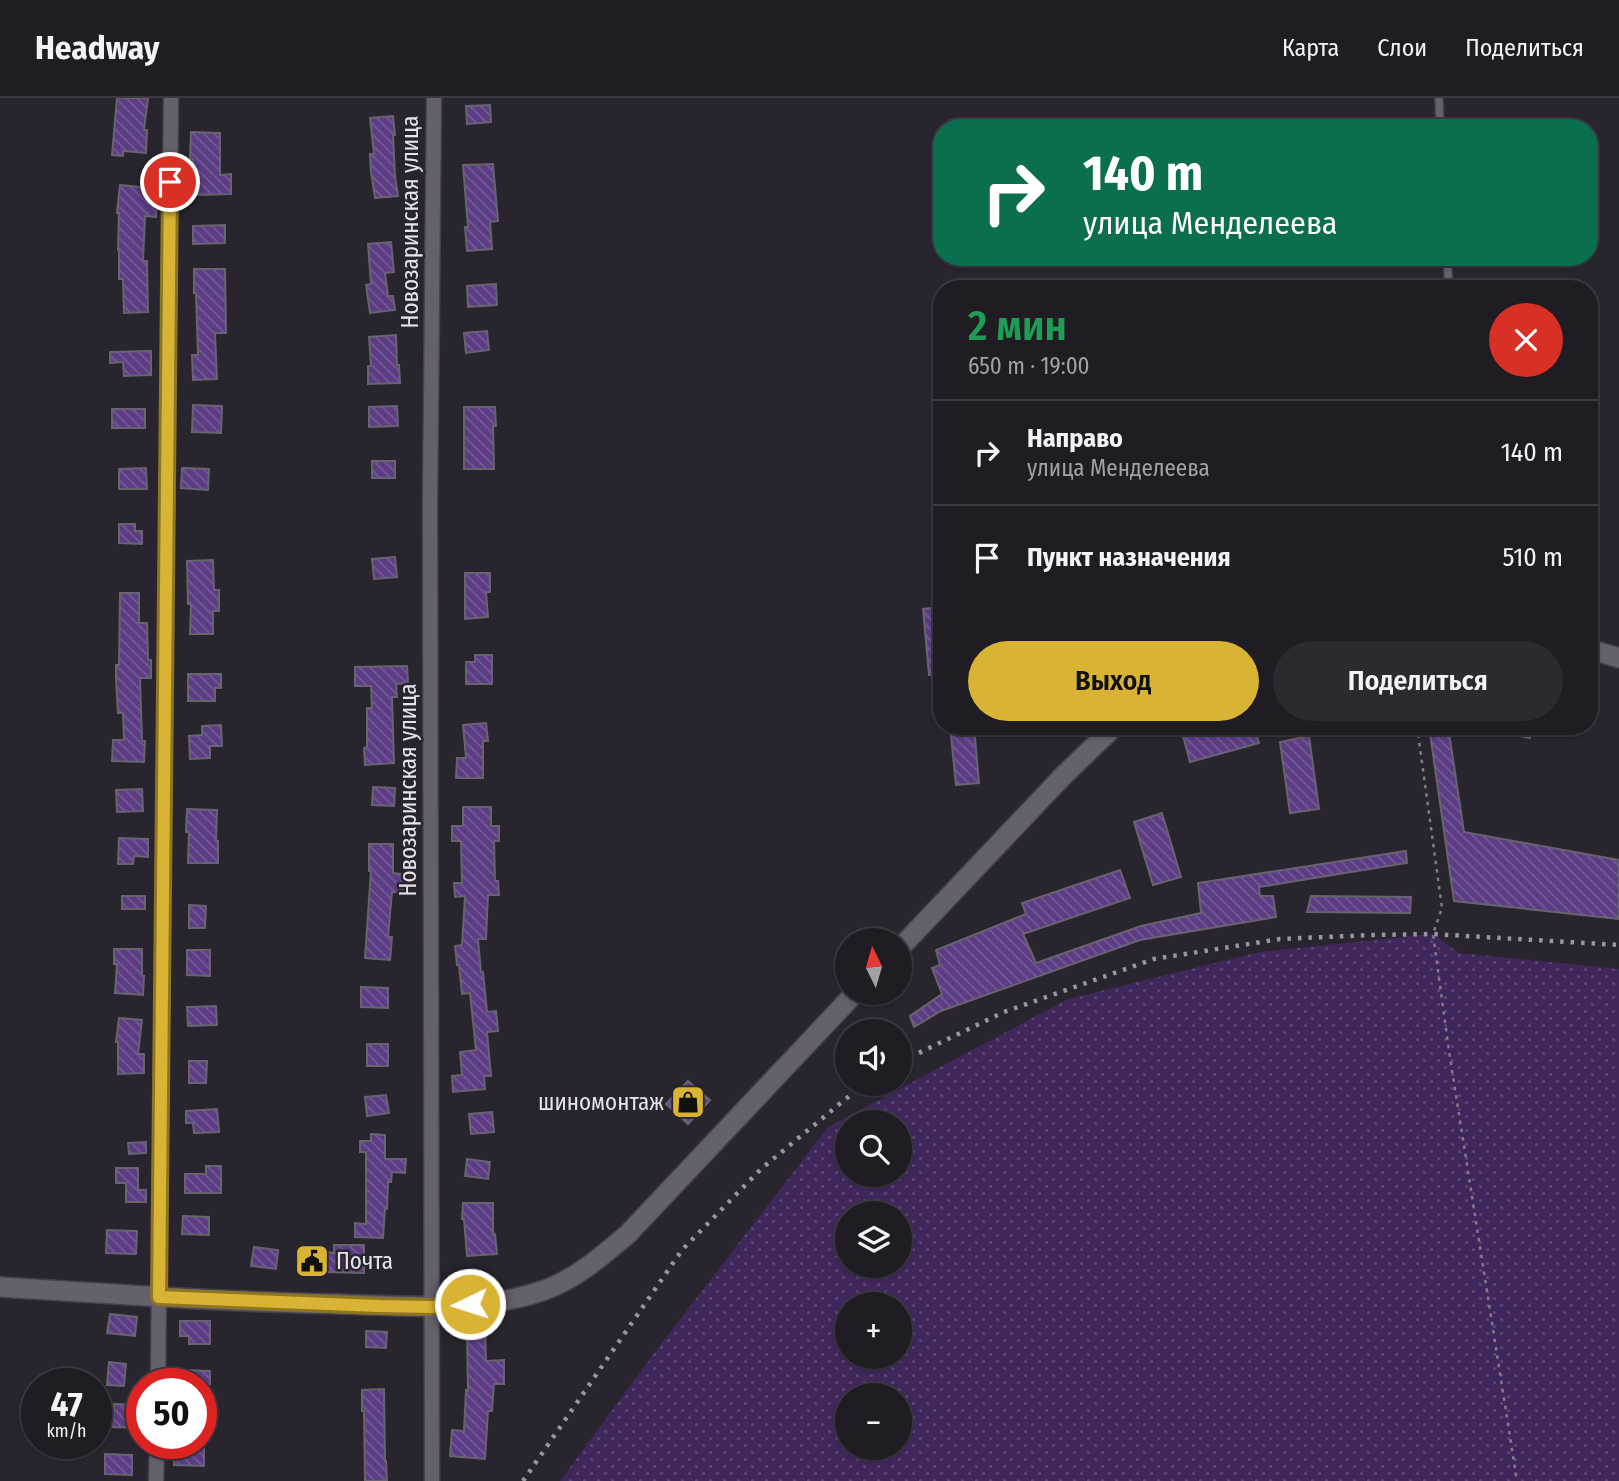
<!DOCTYPE html>
<html lang="ru">
<meta charset="utf-8">
<style>
body{margin:0;font-family:"Fira Sans Condensed",sans-serif;background:#2c2930;color:#f1f3f6;height:100vh;display:flex;flex-direction:column;font-size:26px;white-space:nowrap}
*{box-sizing:border-box;margin:0}
p{font-size:23px;color:#a1a1a6}
.icon{flex:none;width:38px;height:38px;fill:none;stroke:currentColor;stroke-width:2;stroke-linecap:round;stroke-linejoin:round}
.map{position:relative;flex:1;overflow:hidden}
.side{position:absolute;left:933px;top:182px;width:665px;height:455px;display:flex;flex-direction:column;background:#1f1c23;border-radius:28px;box-shadow:0 2px 5px #0004,0 0 0 2px #3c3a41}
.side>*{flex:none}
.guide{position:absolute;left:933px;top:21px;width:665px;height:147px;border-radius:28px;box-shadow:0 2px 5px #0004,0 0 0 2px #3c3a41;background:#0b6e4f;color:#fff;overflow:hidden}
.needle{width:46px;rotate:355deg}
.buttons{position:absolute;left:835px;top:830px;display:grid;gap:14px}
.buttons a{display:grid;place-items:center;width:77px;height:77px;border-radius:50%;background:#1f1c23;box-shadow:0 2px 5px #0004,0 0 0 2px #3c3a41;font-size:35px}
.speed{position:absolute;left:21px;top:1270px;display:flex;gap:14px;font-size:35px;font-weight:700;text-align:center}
.speed>*{display:grid;place-content:center;width:91px;height:91px;border-radius:50%;background:#1f1c23;box-shadow:0 2px 5px #0004,0 0 0 2px #3c3a41;line-height:1}
.speed small{font-size:18px;font-weight:400}
.speed .limit{border:10px solid #d22;background:#fff;color:#111}
.pin{position:absolute;display:grid;place-items:center;width:60px;height:60px;color:#fff;margin:-30px;border:4px solid #fff;border-radius:50%;box-shadow:0 2px 7px #0007}
.me{position:absolute;width:77px;margin:-38px;rotate:266deg;stroke-linejoin:round;filter:drop-shadow(0 0 5px #0008)}
.turn{display:flex;align-items:center;gap:24px;height:147px;padding:0 35px;font-size:32px}
.turn .icon{width:91px;height:91px;stroke-width:2.5}
.turn b{display:block;font-size:49px;line-height:60px}
.round{display:grid;place-items:center;flex:none;width:74px;height:74px;border-radius:37px;background:#2c2930}
.headline{display:flex;align-items:center;justify-content:space-between;height:119px;padding:0 35px}
h1{font-size:42px;font-weight:600;line-height:52px;color:#1e9e55}
.button{display:flex;gap:14px;margin-top:auto;padding:14px 35px}
.button a{flex:1;height:80px;border-radius:42px;background:#d9b434;color:#111;font-size:28px;font-weight:600;line-height:80px;text-align:center}
.button a+a{background:#2c2930;color:#f1f3f6}
ul{padding:0;list-style:none}
li{display:flex;align-items:center;gap:21px;height:105px;padding:0 35px;border-top:2px solid #3c3a41}
li div{flex:1}
li b{display:block;font-size:26px}
li em{font-style:normal}
header{display:flex;align-items:center;gap:42px;box-sizing:border-box;height:98px;padding:0 35px;background:#1f1c23;border-bottom:2px solid #3c3a41}
header strong{font-size:33px}
nav{display:flex;gap:38px;margin-inline-start:auto;font-size:24px}
.map>svg:first-child{display:block}
.garden{fill:url(#garden-dots);fill-rule:evenodd}
.building{fill:url(#building-back-hatch);stroke:#68646f;stroke-width:2}
.lines{fill:none;stroke-linecap:round;stroke-linejoin:round}
.lane-casing{stroke:#45414a;stroke-width:10}
.street-casing{stroke:#45414a;stroke-width:17}
.secondary-casing{stroke:#45414a;stroke-width:22}
.path{stroke:#817d86;stroke-width:2.5;stroke-dasharray:3.5 5;stroke-linecap:butt}
.lane{stroke:#64606c;stroke-width:7}
.street{stroke:#64606c;stroke-width:14}
.secondary{stroke:#64606c;stroke-width:19}
.rail{stroke:#99969f;stroke-width:4.5;stroke-dasharray:3.5 7;stroke-linecap:butt}
.route-casing{stroke:#8d7522;stroke-width:18}
.route{stroke:#d9b434;stroke-width:12}
.labels{text-anchor:middle;dominant-baseline:central;stroke-width:5;stroke-linejoin:round;paint-order:stroke}
.street-label{font-size:23px;fill:#e6e4eb;stroke:#29252f}
.poi-label{font-size:23px;fill:#e6e4eb;stroke:#29252f;text-anchor:end}
</style>
<header>
<strong>Headway</strong>
<nav><a>Карта</a><a>Слои</a><a>Поделиться</a></nav>
</header>
<div class="map">
<svg width="1619" height="1383" viewBox="0 0 1619 1383">
<defs>
<pattern id="garden-dots" width="8" height="8" patternUnits="userSpaceOnUse" patternTransform="scale(1.75)"><rect width="8" height="8" fill="#3f275c"/><path d="M2 2h.1M6 6h.1" fill="none" stroke="#5b4674" stroke-width="1.8" stroke-linecap="round"/></pattern>
<pattern id="building-back-hatch" width="6" height="6" patternUnits="userSpaceOnUse" patternTransform="scale(1.75)"><rect width="6" height="6" fill="#5c3d84"/><path d="M-1 5l2 2M0 0l6 6M5-1l2 2" fill="none" stroke="#735996"/></pattern>
</defs>
<rect width="100%" height="100%" fill="#29252f"/>
<!-- garden -->
<path class="garden" d="M1433,836l26,19 160,16v512h-1059l95,-129 173,-225 240,-128 192,-47zM847,1024h53v52h-53zM847,1115h53v52h-53zM847,1206h53v52h-53zM847,1297h53v52h-53z"/>
<!-- building -->
<g class="building">
<path d="M117,0h31l-4,32h3l-1,23 -23,-2v5l-11,-1z"/>
<path d="M490,7l1,17 -24,2 -1,-18z"/>
<path d="M393,18l2,19h-2l2,41 3,20 -23,2 -4,-26 -1,-18h4l-4,-36z"/>
<path d="M191,34l29,1v42l11,-1v20l-37,1 -1,-36h-3z"/>
<path d="M493,66l5,57 -8,1 2,27 -25,2 -2,-24h3l-5,-62z"/>
<path d="M120,87l30,3 -2,14 9,2 -1,13 -11,-1 -2,45h4l1,51 -24,1 -1,-34h-4v-29h-1l1,-37h-2z"/>
<path d="M225,127v18l-32,1v-18z"/>
<path d="M391,144l3,30 -9,1 3,23h5l2,14 -25,3 -4,-28 5,-1 -3,-40z"/>
<path d="M194,171h31l1,64h-11l2,46 -24,1 -1,-25h6l-2,-62h-2z"/>
<path d="M496,186l1,21 -29,2 -1,-21z"/>
<path d="M487,233l2,19 -23,3 -2,-20z"/>
<path d="M396,237l1,30h2l1,18 -32,1v-18h3l-2,-29z"/>
<path d="M151,253v24l-27,1 -1,-14 -13,1v-11z"/>
<path d="M193,307l29,1 -1,27 -29,-1z"/>
<path d="M397,308l1,20 -29,1v-20z"/>
<path d="M464,309h31l1,19h-3l1,43h-30z"/>
<rect x="112" y="311" width="33" height="19"/>
<rect x="372" y="363" width="23" height="17"/>
<path d="M146,370l1,21h-28v-20z"/>
<path d="M182,370l27,1 -1,21 -27,-2z"/>
<path d="M119,426h16v7h7v13l-23,-1z"/>
<path d="M395,459l2,20 -23,2 -2,-20z"/>
<path d="M213,462l1,30h5v21h-6v23h-23l1,-30h-3l-1,-43z"/>
<path d="M465,475h25v19h-4l2,25 -23,2z"/>
<path d="M120,495h19v30h8l1,37h3v18h-11l2,63h3l-1,21 -32,-1 1,-21h11l-1,-27h-5l-2,-34v-14h3z"/>
<path d="M942,509v67l-13,1 -6,-66z"/>
<path d="M475,557h17v29h-26v-22h9z"/>
<path d="M407,568l1,17 -12,1 1,13h-5l2,66 -29,2 -1,-17 3,-1v-39h5l-1,-22h-16v-19z"/>
<path d="M188,576h33v14h-6v13h-27z"/>
<path d="M486,625l2,18h-5v37h-27l1,-20h9l-3,-33z"/>
<path d="M221,627l1,21h-12v12l-20,1 -1,-23 13,-1v-9z"/>
<path d="M950,628h24l5,57 -23,2z"/>
<path d="M1217,628h37l5,17 -69,19 -7,-26z"/>
<path d="M1429,628h19l16,106 155,28v59l-165,-18z"/>
<path d="M1498,628h34l-2,12 -32,-6z"/>
<path d="M1309,638l10,73 -29,4 -10,-71z"/>
<path d="M373,689l22,1 -1,18 -22,-1z"/>
<path d="M142,691l1,22 -26,1 -1,-22z"/>
<path d="M463,709h28v19h8v15h-5l1,40h3l1,14h-11l-2,44h-8l3,33h2l4,40 9,-1 2,20 -11,1 4,44h-7l1,13 -32,3 -1,-16 10,-1 -2,-23 16,-2 -6,-57 -8,1 -3,-29h-2l-2,-19 7,-1 3,-49 -10,1 -1,-14h8l-1,-42h-9v-15h11z"/>
<path d="M187,711l30,1 -1,31h2v22h-30l1,-31h-3z"/>
<path d="M1162,715l19,64 -28,8 -19,-63z"/>
<path d="M119,740l29,1v18l-14,-1 -1,8h-15z"/>
<path d="M369,746h24v29l16,2 -1,18 -16,-1 -4,45h4l-2,23 -25,-2 6,-87h-2z"/>
<path d="M1406,753l1,12 -148,24 1,9h13l3,21 -136,23 -199,71 -27,16 -4,-11 32,-22 -10,-26 8,-3 -4,-15 90,-36 -4,-11 98,-33 10,28 -107,36 13,29 105,-37 60,-13 -3,-30z"/>
<rect x="122" y="798" width="23" height="13"/>
<path d="M1311,798l100,1 -1,16 -103,-1z"/>
<path d="M189,807l17,1 -1,22h-16z"/>
<path d="M114,851h28v27h2l-1,19 -28,-2 2,-29h-3z"/>
<path d="M187,852h23v26l-23,-1z"/>
<path d="M361,889l27,1v20l-27,-1z"/>
<path d="M216,908l1,19 -29,1 -1,-19z"/>
<path d="M119,920l23,2 -4,34h6v19l-26,1v-32h-2z"/>
<rect x="367" y="946" width="21" height="22"/>
<path d="M189,963h18l-1,22h-17z"/>
<path d="M688,983l22,19 -22,24 -22,-20z"/>
<path d="M386,997l3,18 -22,3 -2,-19z"/>
<path d="M217,1011l2,23 -25,1 -1,-10h-7v-12z"/>
<path d="M492,1014l2,20 -23,2 -2,-20z"/>
<path d="M371,1036l14,1v24h21l-1,14 -13,-1 -1,10h-3l-1,27h-2l-2,29 -28,-1v-14l11,1v-72h-6v-11h11z"/>
<path d="M146,1044v11l-17,1 -1,-11z"/>
<path d="M467,1061l23,3 -2,17 -23,-3z"/>
<path d="M206,1068h15v27h-36v-19h21z"/>
<path d="M116,1070h22v22h8v12h-20v-19h-10z"/>
<path d="M463,1105h30v32l2,-1 2,20 -30,2 -3,-37h-2z"/>
<path d="M183,1118l26,1v18l-27,-1z"/>
<path d="M107,1132l30,1 -1,23 -30,-1z"/>
<path d="M334,1147h30v28l-40,-1 -1,3 -26,-4 4,-23 33,5z"/>
<path d="M254,1149l24,3 -2,19 -25,-3z"/>
<path d="M110,1216l27,3 -2,19 -28,-3z"/>
<path d="M180,1223h30v23h-21v-8h-9z"/>
<path d="M485,1232l1,31 18,-1v24h-10l-2,27h-4l-3,48 -35,-3 2,-26 12,1 2,-41 2,1 -1,-60z"/>
<path d="M366,1233l21,1 -1,16 -20,-1z"/>
<path d="M109,1264l17,2 -2,22 -17,-1z"/>
<path d="M181,1272l29,1v13h-30z"/>
<path d="M384,1291l1,72h1l1,20h-22l-1,-70h-2v-21z"/>
<path d="M114,1306l28,1v23l-29,-1z"/>
<path d="M174,1346h30v22l-30,-1z"/>
<path d="M105,1356l27,1v20l-27,-1z"/>
</g>
<g class="lines">
<!-- lane casing -->
<g class="lane-casing">
<g id="lane">
<path d="M1439,0l1,30"/>
<path d="M1447,159l2,32"/>
</g>
</g>
<!-- street casing -->
<g class="street-casing">
<g id="street">
<path d="M158,1286l13,-1286"/>
<path d="M156,1383l1,-37"/>
<path d="M432,1383l-2,-979 4,-404"/>
</g>
</g>
<!-- secondary casing -->
<g class="secondary-casing">
<g id="secondary">
<path d="M1589,551l30,9"/>
<path d="M900,850l164,-173 51,-49"/>
<path d="M0,1189c113,7 226,15 339,17 68,2 140,9 206,-14 32,-12 57,-34 83,-56l228,-242"/>
</g>
</g>
<!-- path -->
<path class="path" d="M1417,628l25,182 -9,26 16,117 68,430"/>
<!-- lane -->
<use href="#lane" class="lane"/>
<!-- street -->
<use href="#street" class="street"/>
<!-- secondary -->
<use href="#secondary" class="secondary"/>
<!-- rail -->
<g class="rail">
<path d="M900,964l104,-50 150,-53 126,-20 91,-4 62,-1 186,11"/>
<path d="M523,1383l159,-231 79,-81 104,-86"/>
</g>
</g>
<g class="lines">
<!-- route casing -->
<g class="route-casing">
<path id="route" d="M170,84l-11,1115 219,9 53,1 39,-3"/>
</g>
<!-- route -->
<use href="#route" class="route"/>
</g>
<!-- icons -->
<defs>
<g id="shop-square" transform="scale(1.75)"><rect x="-9" y="-9" width="18" height="18" rx="4" fill="#d9b434" stroke="#29252f"/><path d="M-5-2.5h2.3a2.7 3.5 0 0 1 5.4 0H5L5.5 6h-11ZM-1.5-2.5h3a1.5 2.3 0 0 0-3 0Z" fill="#111"/></g>
<g id="civic-square" transform="scale(1.75)"><rect x="-9" y="-9" width="18" height="18" rx="4" fill="#d9b434" stroke="#29252f"/><path d="M-.6-6.5H3V-4.5H.6V-3L4-1V1h2V6H-6V1h2V-1L-.6-3ZM-1.2 2.5V6h2.4V2.5Z" fill="#111"/></g>
</defs>
<g fill-rule="evenodd">
<use href="#shop-square" x="688" y="1004"/>
<use href="#civic-square" x="312" y="1163"/>
</g>
<g class="labels">
<!-- street labels -->
<g class="street-label">
<text transform="translate(410 124) rotate(-90)">Новозаринская улица</text>
<text transform="translate(408 692) rotate(-90)">Новозаринская улица</text>
</g>
<!-- poi labels -->
<g class="poi-label">
<text x="664" y="1004">шиномонтаж</text>
<text x="336" y="1163" text-anchor="start">Почта</text>
</g>
</g>
</svg>
<div class="buttons">
<a><svg class="needle" viewBox="-14 -14 28 28"><path d="M0-13l5 13h-10z" fill="#e53935"/><path d="M0 13l5-13h-10z" fill="#a1a1a6"/></svg></a>
<a><svg class="icon" aria-label="sound" viewBox="0 0 24 24"><path d="M4 9h4l5-4v14l-5-4H4zM17 9q2 3 0 6"/></svg></a>
<a><svg class="icon" aria-label="search" viewBox="0 0 24 24"><circle cx="10" cy="10" r="6"/><path d="M15 15l6 6"/></svg></a>
<a><svg class="icon" aria-label="layers" viewBox="0 0 24 24"><path d="M12 4l9 5-9 5-9-5zM3 14l9 5 9-5"/></svg></a>
<a>+</a>
<a>−</a>
</div>
<div class="speed"><div>47<small>km/h</small></div><div class="limit">50</div></div>
<div class="pin" style="left:170px;top:84px;background:#d93025"><svg class="icon" aria-label="arrive" viewBox="0 0 24 24"><path d="M6 21V4h12l-3 4 3 4H6"/></svg></div>
<svg class="me" style="left:470px;top:1206px" viewBox="-20 -20 40 40"><circle r="17" fill="#d9b434" stroke="#fff" stroke-width="3"/><path d="M0-11L8 9 0 5-8 9z" fill="#fff"/></svg>
<div class="guide">
<div class="turn"><svg class="icon" aria-label="right" viewBox="0 0 24 24"><path d="M7 20v-9h11M14 6l5 5-5 5"/></svg><div><b>140 m</b>улица Менделеева</div></div>
</div>
<section class="side">
<div class="headline"><div><h1>2 мин</h1><p>650 m · 19:00</p></div><a class="round" style="background:#d93025;color:#fff"><svg class="icon" aria-label="close" viewBox="0 0 24 24"><path d="M6 6l12 12M18 6L6 18"/></svg></a></div>
<ul>
<li><svg class="icon" aria-label="right" viewBox="0 0 24 24"><path d="M7 20v-9h11M14 6l5 5-5 5"/></svg><div><b>Направо</b><p>улица Менделеева</p></div><em>140 m</em></li>
<li><svg class="icon" aria-label="arrive" viewBox="0 0 24 24"><path d="M6 21V4h12l-3 4 3 4H6"/></svg><div><b>Пункт назначения</b></div><em>510 m</em></li>
</ul>
<div class="button"><a>Выход</a><a>Поделиться</a></div>
</section>
</div>
